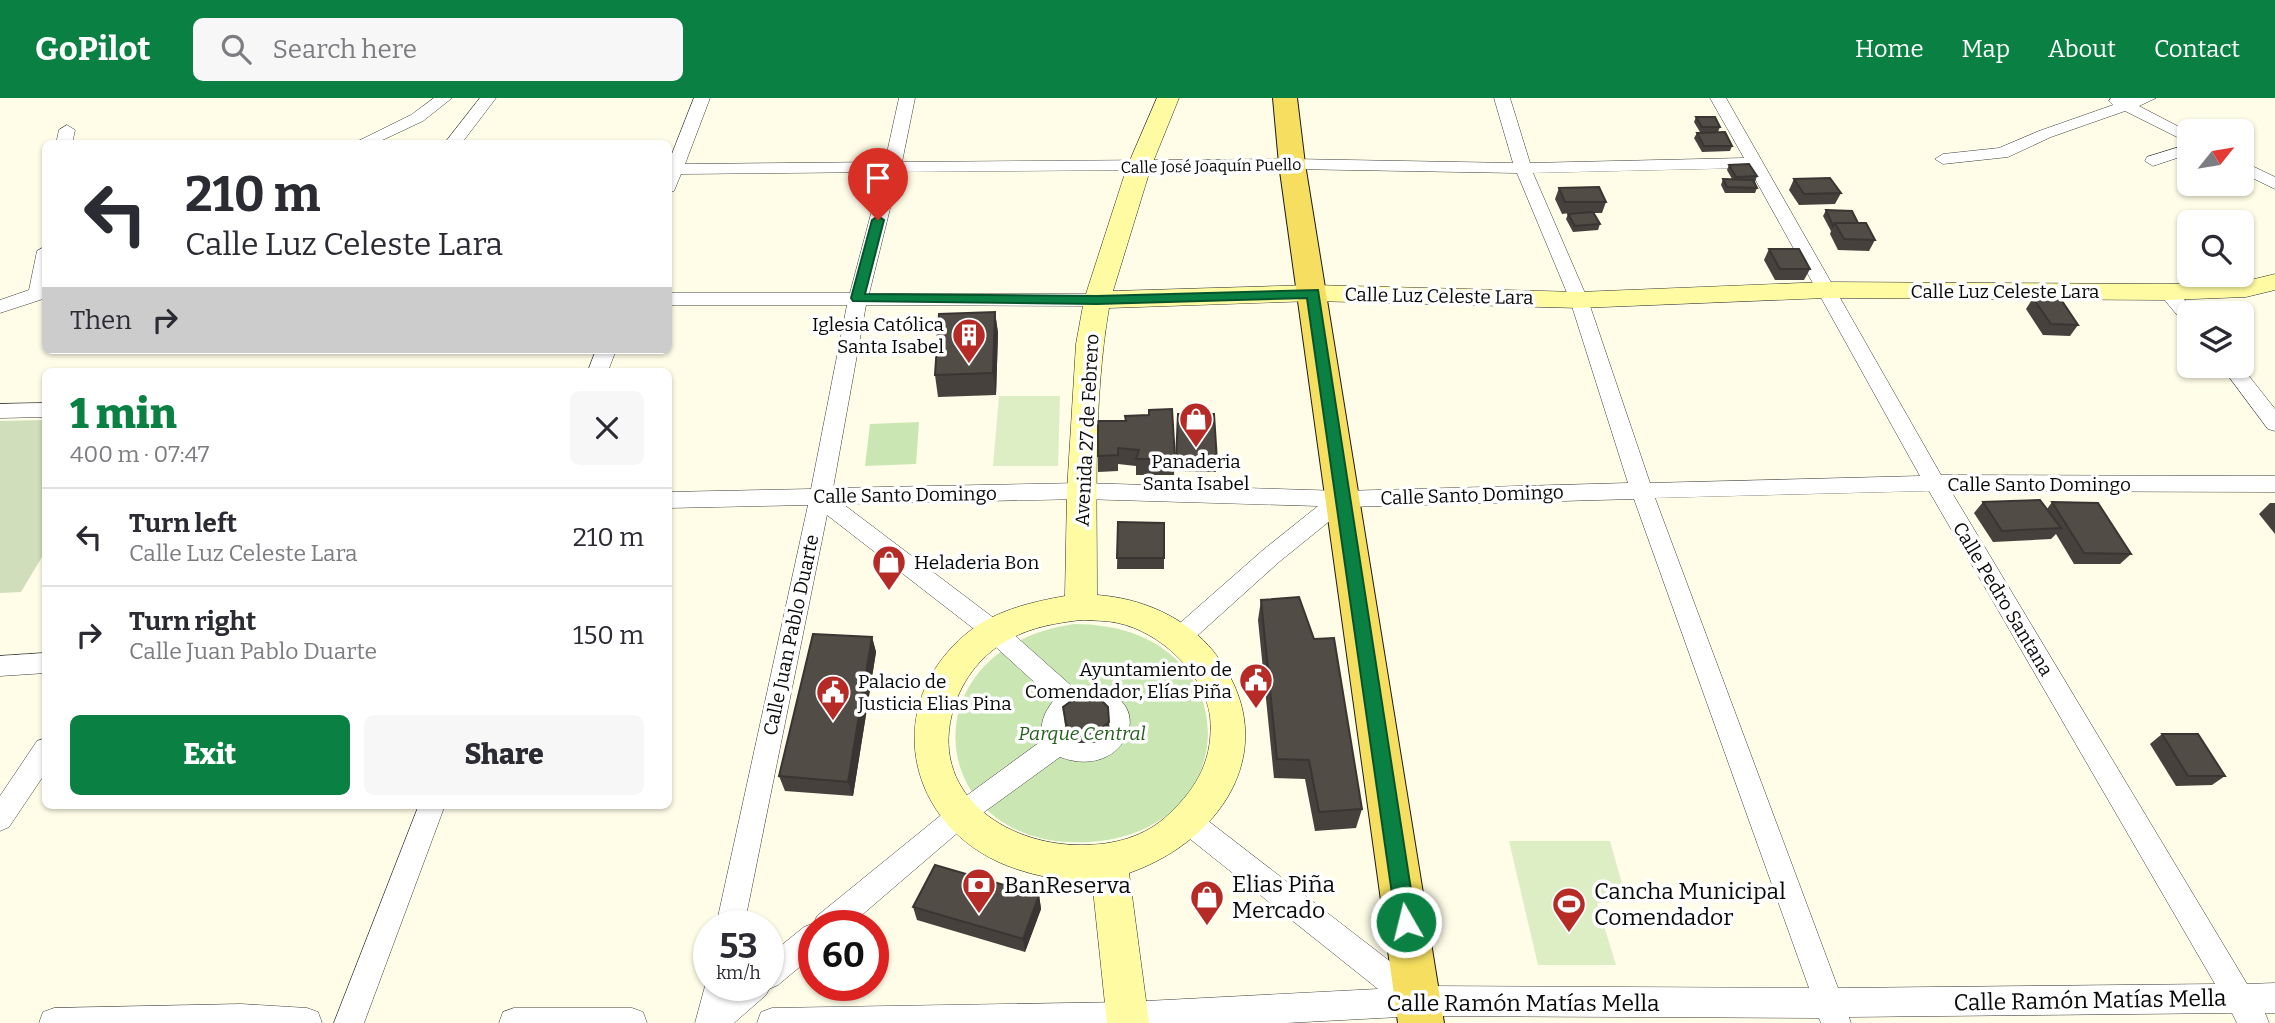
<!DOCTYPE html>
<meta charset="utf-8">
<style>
body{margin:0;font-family:Bitter,serif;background:#f7f7f7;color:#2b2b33;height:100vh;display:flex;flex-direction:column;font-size:26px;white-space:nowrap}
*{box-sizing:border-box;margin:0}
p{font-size:23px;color:#7c7c81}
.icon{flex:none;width:38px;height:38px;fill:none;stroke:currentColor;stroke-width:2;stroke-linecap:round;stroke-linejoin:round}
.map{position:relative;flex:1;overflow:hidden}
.sheet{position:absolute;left:42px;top:270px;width:630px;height:441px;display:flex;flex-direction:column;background:#fff;border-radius:10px;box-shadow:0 2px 5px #0004}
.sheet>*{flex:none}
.top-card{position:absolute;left:42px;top:42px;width:630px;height:214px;border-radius:10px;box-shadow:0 2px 5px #0004;background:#fff;color:#2b2b33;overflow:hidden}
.needle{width:46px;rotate:60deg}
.fabs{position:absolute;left:2177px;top:21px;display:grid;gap:14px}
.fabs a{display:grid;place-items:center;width:77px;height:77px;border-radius:10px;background:#fff;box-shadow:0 2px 5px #0004;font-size:35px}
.speed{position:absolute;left:693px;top:812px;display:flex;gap:14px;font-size:35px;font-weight:700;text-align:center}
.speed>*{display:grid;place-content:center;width:91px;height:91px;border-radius:50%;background:#fff;box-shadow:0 2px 5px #0004;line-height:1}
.speed small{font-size:18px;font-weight:400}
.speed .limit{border:10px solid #d22;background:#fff;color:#111}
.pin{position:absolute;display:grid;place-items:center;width:60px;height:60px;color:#fff;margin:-72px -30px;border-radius:50% 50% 50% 0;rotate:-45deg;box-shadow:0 0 7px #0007}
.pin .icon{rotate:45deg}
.me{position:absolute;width:77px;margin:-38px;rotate:352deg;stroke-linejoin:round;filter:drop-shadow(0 0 5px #0008)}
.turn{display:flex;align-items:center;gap:24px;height:147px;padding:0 28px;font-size:32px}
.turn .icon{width:91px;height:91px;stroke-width:2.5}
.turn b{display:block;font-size:49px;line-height:60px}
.then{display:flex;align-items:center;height:66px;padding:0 28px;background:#0003;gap:14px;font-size:26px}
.round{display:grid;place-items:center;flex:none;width:74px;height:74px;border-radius:10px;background:#f7f7f7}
.overview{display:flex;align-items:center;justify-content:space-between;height:119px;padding:0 28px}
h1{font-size:42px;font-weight:800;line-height:52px;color:#0b8043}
.primary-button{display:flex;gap:14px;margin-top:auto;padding:14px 28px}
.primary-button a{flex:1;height:80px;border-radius:10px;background:#0b8043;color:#fff;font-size:28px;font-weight:800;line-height:80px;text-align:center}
.primary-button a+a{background:#f7f7f7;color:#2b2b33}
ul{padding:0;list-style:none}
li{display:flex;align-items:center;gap:21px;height:98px;padding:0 28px;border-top:2px solid #e1e1e2}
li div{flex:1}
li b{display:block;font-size:26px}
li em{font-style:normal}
header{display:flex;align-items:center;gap:42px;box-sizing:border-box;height:98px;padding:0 35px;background:#0b8043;color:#fff}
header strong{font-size:33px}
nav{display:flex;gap:38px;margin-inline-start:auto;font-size:24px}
.search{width:490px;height:63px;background:#f7f7f7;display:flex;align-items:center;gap:18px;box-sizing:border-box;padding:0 24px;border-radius:10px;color:#7c7c81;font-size:26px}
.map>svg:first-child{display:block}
.green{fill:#cae7b3}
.cemetery{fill:#d0debb}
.pitch{fill:#ddeec5}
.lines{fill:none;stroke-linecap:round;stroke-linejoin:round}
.street-casing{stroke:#3d3d3d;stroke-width:1}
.secondary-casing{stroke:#2c2c2c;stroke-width:1}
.primary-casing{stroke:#1b1b1b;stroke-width:2}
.street{fill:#fff;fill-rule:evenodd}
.secondary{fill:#fefba3;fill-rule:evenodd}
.primary{fill:#f6de60;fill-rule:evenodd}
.wall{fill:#47413d}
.shaded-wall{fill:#393532}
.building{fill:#524c47;stroke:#393532;stroke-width:2}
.route{fill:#0b8043;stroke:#07532c;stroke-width:2}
.labels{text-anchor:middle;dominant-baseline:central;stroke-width:7;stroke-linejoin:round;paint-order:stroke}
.far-street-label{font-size:16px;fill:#0a0a0a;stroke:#fff}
.street-label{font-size:19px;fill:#0a0a0a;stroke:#fff}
.poi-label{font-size:19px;fill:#0a0a0a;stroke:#fff;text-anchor:end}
.park-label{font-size:19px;font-style:italic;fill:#255f1d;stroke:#fff}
.near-poi-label{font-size:23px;fill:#0a0a0a;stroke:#fff;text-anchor:start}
.near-street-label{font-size:23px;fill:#0a0a0a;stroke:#fff}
</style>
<header>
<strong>GoPilot</strong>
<div class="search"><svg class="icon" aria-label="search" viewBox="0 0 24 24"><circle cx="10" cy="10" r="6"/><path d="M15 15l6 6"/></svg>Search here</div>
<nav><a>Home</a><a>Map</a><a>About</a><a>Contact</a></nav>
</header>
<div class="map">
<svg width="2275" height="925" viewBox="0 0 2275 925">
<rect width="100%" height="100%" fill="#fffce7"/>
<!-- green -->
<g class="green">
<path d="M919,324l-3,42 -51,2 5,-42z"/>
<path d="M1074,526c177,0 175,209 15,218 -163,10 -187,-193 -15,-218z"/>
</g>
<!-- cemetery -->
<path class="cemetery" d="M45,322v132l-24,40 -21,1v-172z"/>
<!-- pitch -->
<g class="pitch">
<path d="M999,298h61l-2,70h-65z"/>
<path d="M1509,743h101l17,60 -30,2 19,62h-78z"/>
</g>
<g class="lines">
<!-- street casing -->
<g class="street-casing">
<g id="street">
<path d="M434,0h18l-29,23 -49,23h-22l59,-29z"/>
<path d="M480,0h16l-35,46h-17z"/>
<path d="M694,0h16l-25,66 200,-2 14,-64h16l-13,64 390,-3 221,4 -19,-65h16l20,65 214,-5 -34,-60h16l215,377 334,1v16l-324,-1 296,493 28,-1v30h-10l4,10h-32l-5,-10 -383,4 2,6h-30l-2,-5 -401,-2 -132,7h-529l4,-11 11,-4 355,-6 251,-13 -198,-158 -4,-9 4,-9 9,-3 9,3 224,173 387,2 -175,-489 -287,8 -68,55 -91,82 -8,3 -8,-3 -4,-7 4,-7 91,-80 55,-44 -236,-7 -239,5 160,121 72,64c9,-3 19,-1 27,1 56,17 20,91 -42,67l-91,66 -120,103h-35v29l-36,30 -9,4 -3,6 -32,28h-39l13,-48 1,10h59v-29l36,-29 10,-4 3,-7 134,-109 93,-68c-6,-14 1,-28 10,-39l-67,-61 -160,-124 -83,411h-28l92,-421 -140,3v-16l143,-3 36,-184h-179v-12h182l32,-121 -201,2 -7,17 -6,1v-28zM1749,70l171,308 -270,7 -62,-183 -55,-127zM1292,71l225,4 53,127 58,183 -286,8 -260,-8 -249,5 33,-183 231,1 9,-6 -9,-6h-228l30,-122zM1929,393l286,493 -377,4 -183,-490zM1082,610l12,1 10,9v11l-9,9 -19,1 -9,-10 2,-11z"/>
<path d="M2111,0h45l-17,8 50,26v11l-64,-32 -74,26 -43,20 -65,7 -8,-5 8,-5 56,-6 40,-17 74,-26 -4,-4z"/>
<path d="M67,27l8,5 -3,14h-16l3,-14z"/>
<path d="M2189,46v10l-36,12 -8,-5 2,-4z"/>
<path d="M2242,63l33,16v12l-33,-16z"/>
<path d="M46,148v52l-46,15v-13l29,-10 8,-39z"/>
<path d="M2167,188l7,2 22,25h-7v10l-7,-2 -24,-29z"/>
<path d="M596,252h20l-8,21h-20z"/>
<path d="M2221,268h20l34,43v22l-7,-2z"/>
<path d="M46,305v14l-46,1v-14z"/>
<path d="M46,555v20l-46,3v-20z"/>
<path d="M46,640v34l-37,55 -9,4v-35l37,-55z"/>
<path d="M419,707h26l-81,218h-30z"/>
<path d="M241,906l66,4 11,4 4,11h-283l4,-11 11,-4z"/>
<path d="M514,910h118l11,4 4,11h-148l4,-11z"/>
</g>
</g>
<!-- secondary casing -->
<g class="secondary-casing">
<path id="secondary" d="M1157,0h22l-28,69 -38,124 200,-6 266,7 247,-10 341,2 79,-3 29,-7v16l-29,7 -79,3 -341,-2 -247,10 -266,-7 -204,7c-16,94 -12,192 -12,287 44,3 89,22 117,57 71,91 12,187 -85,221l20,150h-42l-15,-143c-29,2 -57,-4 -84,-14 -101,-39 -128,-160 -42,-232 27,-23 65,-32 99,-38l2,-105 9,-147 8,-44 43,-133zM1081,522c12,1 25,0 37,3 42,9 86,50 92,93 4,41 -12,71 -41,98 -24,23 -55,31 -88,31 -77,0 -154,-53 -127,-138 9,-29 29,-54 56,-68 22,-12 46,-16 71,-19z"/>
</g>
<!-- primary casing -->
<g class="primary-casing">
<path id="primary" d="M1273,0h24l8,66 139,859h-46l-119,-859z"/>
</g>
<!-- street -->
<use href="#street" class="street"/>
<!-- secondary -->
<use href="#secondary" class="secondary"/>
<!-- primary -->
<use href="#primary" class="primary"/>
</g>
<!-- wall -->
<g class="wall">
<path d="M1696,19l24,10 -2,5h-18l-6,-10z"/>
<path d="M1697,35l35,13 -2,5 -28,1 -8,-14z"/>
<path d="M1729,67l28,11 -2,6 2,6 -2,5h-30l-4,-8 2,-6h9l-5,-9z"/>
<path d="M1794,81l47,14 -6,11 -36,1 -10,-15z"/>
<path d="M1559,90l47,14 -4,11h-8l6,11 -2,6 -25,2 -7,-13 2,-5 1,-1 -7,1 -7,-15z"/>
<path d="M1826,112l32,13 17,17 -6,11 -31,-1 -8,-16 1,-3 -8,-15z"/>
<path d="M1769,151l41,20 -6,11h-29l-11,-20z"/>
<path d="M2033,200l45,27 -8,11 -27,-1 -17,-26z"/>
<path d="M995,214l3,21 -2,62 -58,2 -3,-22z"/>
<path d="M1178,316l39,47 -1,11 -40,-1z"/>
<path d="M1125,318l50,43 -1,16h-38v-9l-18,-2v7l-20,1v-16l27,-35z"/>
<path d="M1983,404l64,7 5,-7 79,52 -11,10h-46l-18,-30 -5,5 -58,3 -19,-29z"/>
<path d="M2270,405h5v31l-16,-20z"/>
<path d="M1118,424l46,1v46h-47z"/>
<path d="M1261,502l101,209 -6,19 -41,3 -10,-52 -31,-1 -16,-158z"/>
<path d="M872,539l4,15 -23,144 -68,-5 -6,-15z"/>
<path d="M1063,609l47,25 -14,11h-20l-10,-9z"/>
<path d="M2162,636l63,42 -13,9 -36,1 -26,-42z"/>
<path d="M1039,797l2,14 -16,43 -108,-32 -4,-13z"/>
</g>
<!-- shaded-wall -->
<g class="shaded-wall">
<path d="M995,214l3,21 -2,62 -3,-22z"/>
<path d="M872,539l4,15 -23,144 -5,-14z"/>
<path d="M1109,624l1,10 -14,11v-10z"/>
<path d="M1039,797l2,14 -16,43 -2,-13z"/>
</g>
<!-- building -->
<g class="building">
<path d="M1696,19h19l5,10h-18z"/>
<path d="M1725,34l7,14h-28l-7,-13z"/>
<path d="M1749,66l8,12 -21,1 -7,-12z"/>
<path d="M1830,80l11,15 -37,1 -10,-15z"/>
<path d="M1723,81l30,1 4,8 -30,-1z"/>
<path d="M1599,89l7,15h-41l-6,-14z"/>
<path d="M1826,112l26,1 6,12h-23l-2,3z"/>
<path d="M1593,114l7,12 -25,2 -7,-12z"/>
<path d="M1835,125h31l9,17 -31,-1z"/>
<path d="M1769,151h30l11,20h-30z"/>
<path d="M2033,200h27l18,27 -27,-1z"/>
<path d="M995,214l-2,61 -58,2 4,-61z"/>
<path d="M1172,311l3,50h-39l3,-9 -21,-2v7l-20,1v-35h28l-1,-5 24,-1v-5z"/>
<path d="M1178,316h36l3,47 -41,-1z"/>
<path d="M2040,402l21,28 -59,3 -19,-29z"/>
<path d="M2052,404l46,1 33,51 -47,-1z"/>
<path d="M1118,424l46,1v35h-47z"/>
<path d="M1299,499l15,42 20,-1 28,171 -43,3 -10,-52 -32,-1 -16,-159z"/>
<path d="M813,536l59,3 -24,145 -69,-6z"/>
<path d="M1096,597l12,12 1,15 -13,11h-21l-9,-9 -3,-17 14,-10z"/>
<path d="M2162,636h36l27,42h-37z"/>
<path d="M935,767l104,30 -16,44 -110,-32z"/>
</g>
<!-- route -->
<path class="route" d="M878,118l6,4 -19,74 232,2 221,-6 98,632 -3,6 -7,3 -7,-3 -3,-6 -89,-624 -210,6 -244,-3 -2,-3 21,-78z"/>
<!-- icons -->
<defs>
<g id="building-pin" transform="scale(1.75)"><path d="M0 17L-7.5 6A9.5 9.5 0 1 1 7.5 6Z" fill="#b62b26" stroke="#fff"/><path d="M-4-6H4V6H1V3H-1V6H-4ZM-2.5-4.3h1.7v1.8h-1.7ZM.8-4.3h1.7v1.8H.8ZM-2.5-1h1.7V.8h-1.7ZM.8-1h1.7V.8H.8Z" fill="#fff"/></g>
<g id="shop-pin" transform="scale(1.75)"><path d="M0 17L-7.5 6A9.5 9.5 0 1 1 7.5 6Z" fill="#b62b26" stroke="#fff"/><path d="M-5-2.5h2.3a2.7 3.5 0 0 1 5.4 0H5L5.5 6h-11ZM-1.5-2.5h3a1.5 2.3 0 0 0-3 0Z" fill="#fff"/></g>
<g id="civic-pin" transform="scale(1.75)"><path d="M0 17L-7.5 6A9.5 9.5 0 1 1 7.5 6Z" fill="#b62b26" stroke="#fff"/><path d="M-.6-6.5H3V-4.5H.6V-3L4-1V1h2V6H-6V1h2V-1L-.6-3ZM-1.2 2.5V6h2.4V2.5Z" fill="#fff"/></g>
<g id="bank-pin" transform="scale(1.75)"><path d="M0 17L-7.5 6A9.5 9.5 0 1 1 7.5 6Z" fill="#b62b26" stroke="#fff"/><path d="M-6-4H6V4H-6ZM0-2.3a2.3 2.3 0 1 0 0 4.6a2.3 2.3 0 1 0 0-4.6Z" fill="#fff"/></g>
<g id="stadium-pin" transform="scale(1.75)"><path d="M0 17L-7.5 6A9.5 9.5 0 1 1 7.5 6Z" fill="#b62b26" stroke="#fff"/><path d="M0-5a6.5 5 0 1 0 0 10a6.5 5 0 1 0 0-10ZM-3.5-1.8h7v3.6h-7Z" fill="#fff"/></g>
</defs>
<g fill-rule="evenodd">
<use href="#building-pin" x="969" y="237"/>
<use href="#shop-pin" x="1196" y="321"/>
<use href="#shop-pin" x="889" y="464"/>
<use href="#civic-pin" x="1256" y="582"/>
<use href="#civic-pin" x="833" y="594"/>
<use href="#bank-pin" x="979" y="787"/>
<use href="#shop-pin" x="1207" y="799"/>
<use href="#stadium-pin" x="1569" y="806"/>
</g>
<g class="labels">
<!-- far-street labels -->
<g class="far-street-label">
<text transform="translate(1211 68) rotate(-1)">Calle José Joaquín Puello</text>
</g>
<!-- street labels -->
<g class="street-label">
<text x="2005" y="193">Calle Luz Celeste Lara</text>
<text transform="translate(1439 198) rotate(1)">Calle Luz Celeste Lara</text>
<text transform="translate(1087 332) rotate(-87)">Avenida 27 de Febrero</text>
<text x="2039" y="386">Calle Santo Domingo</text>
<text transform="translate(905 397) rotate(-1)">Calle Santo Domingo</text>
<text transform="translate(1472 397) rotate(-2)">Calle Santo Domingo</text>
<text transform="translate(2003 501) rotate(59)">Calle Pedro Santana</text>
<text transform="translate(791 537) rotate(-78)">Calle Juan Pablo Duarte</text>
</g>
<!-- poi labels -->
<g class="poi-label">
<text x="944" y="226">Iglesia Católica<tspan x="944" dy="22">Santa Isabel</tspan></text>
<text x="1196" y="363" text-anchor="middle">Panaderia<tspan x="1196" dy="22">Santa Isabel</tspan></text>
<text x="914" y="464" text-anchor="start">Heladeria Bon</text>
<text x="1232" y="571">Ayuntamiento de<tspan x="1232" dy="22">Comendador, Elías Piña</tspan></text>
<text x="858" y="583" text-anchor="start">Palacio de<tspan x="858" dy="22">Justicia Elias Pina</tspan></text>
</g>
<!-- park labels -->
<g class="park-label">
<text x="1082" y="635">Parque Central</text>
</g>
<!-- near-poi labels -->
<g class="near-poi-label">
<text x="1232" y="786">Elias Piña<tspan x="1232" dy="26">Mercado</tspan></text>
<text x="1004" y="787">BanReserva</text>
<text x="1594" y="793">Cancha Municipal<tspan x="1594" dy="26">Comendador</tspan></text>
</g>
<!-- near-street labels -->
<g class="near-street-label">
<text transform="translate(2090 902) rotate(-1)">Calle Ramón Matías Mella</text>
<text x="1523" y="905">Calle Ramón Matías Mella</text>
</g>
</g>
</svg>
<div class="fabs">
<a><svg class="needle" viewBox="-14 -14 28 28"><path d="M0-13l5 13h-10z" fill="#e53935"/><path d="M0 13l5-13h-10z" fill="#7c7c81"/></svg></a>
<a><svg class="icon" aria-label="search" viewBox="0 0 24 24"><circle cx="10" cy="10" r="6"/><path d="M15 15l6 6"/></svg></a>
<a><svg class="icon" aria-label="layers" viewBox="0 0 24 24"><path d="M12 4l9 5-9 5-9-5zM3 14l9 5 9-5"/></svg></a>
</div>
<div class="speed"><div>53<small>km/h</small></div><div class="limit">60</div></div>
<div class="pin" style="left:878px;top:122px;background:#d93025"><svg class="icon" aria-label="arrive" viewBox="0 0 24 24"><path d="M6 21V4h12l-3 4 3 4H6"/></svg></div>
<svg class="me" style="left:1406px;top:824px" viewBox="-20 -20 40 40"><circle r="17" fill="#0b8043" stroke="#fff" stroke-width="3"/><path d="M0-11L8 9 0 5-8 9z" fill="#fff"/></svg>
<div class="top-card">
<div class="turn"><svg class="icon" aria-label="left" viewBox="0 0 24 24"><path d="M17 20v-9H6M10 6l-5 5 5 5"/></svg><div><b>210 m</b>Calle Luz Celeste Lara</div></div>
<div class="then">Then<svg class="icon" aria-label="right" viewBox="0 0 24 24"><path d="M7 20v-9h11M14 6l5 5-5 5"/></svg></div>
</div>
<section class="sheet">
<div class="overview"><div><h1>1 min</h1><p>400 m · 07:47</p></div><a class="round"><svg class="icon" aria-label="close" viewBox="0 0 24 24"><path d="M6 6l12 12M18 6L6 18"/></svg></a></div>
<ul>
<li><svg class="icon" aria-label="left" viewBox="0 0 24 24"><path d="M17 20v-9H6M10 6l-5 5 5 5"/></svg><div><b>Turn left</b><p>Calle Luz Celeste Lara</p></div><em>210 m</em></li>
<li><svg class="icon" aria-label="right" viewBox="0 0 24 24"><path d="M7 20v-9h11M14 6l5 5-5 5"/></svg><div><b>Turn right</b><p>Calle Juan Pablo Duarte</p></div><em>150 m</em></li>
</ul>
<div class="primary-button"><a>Exit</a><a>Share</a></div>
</section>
</div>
